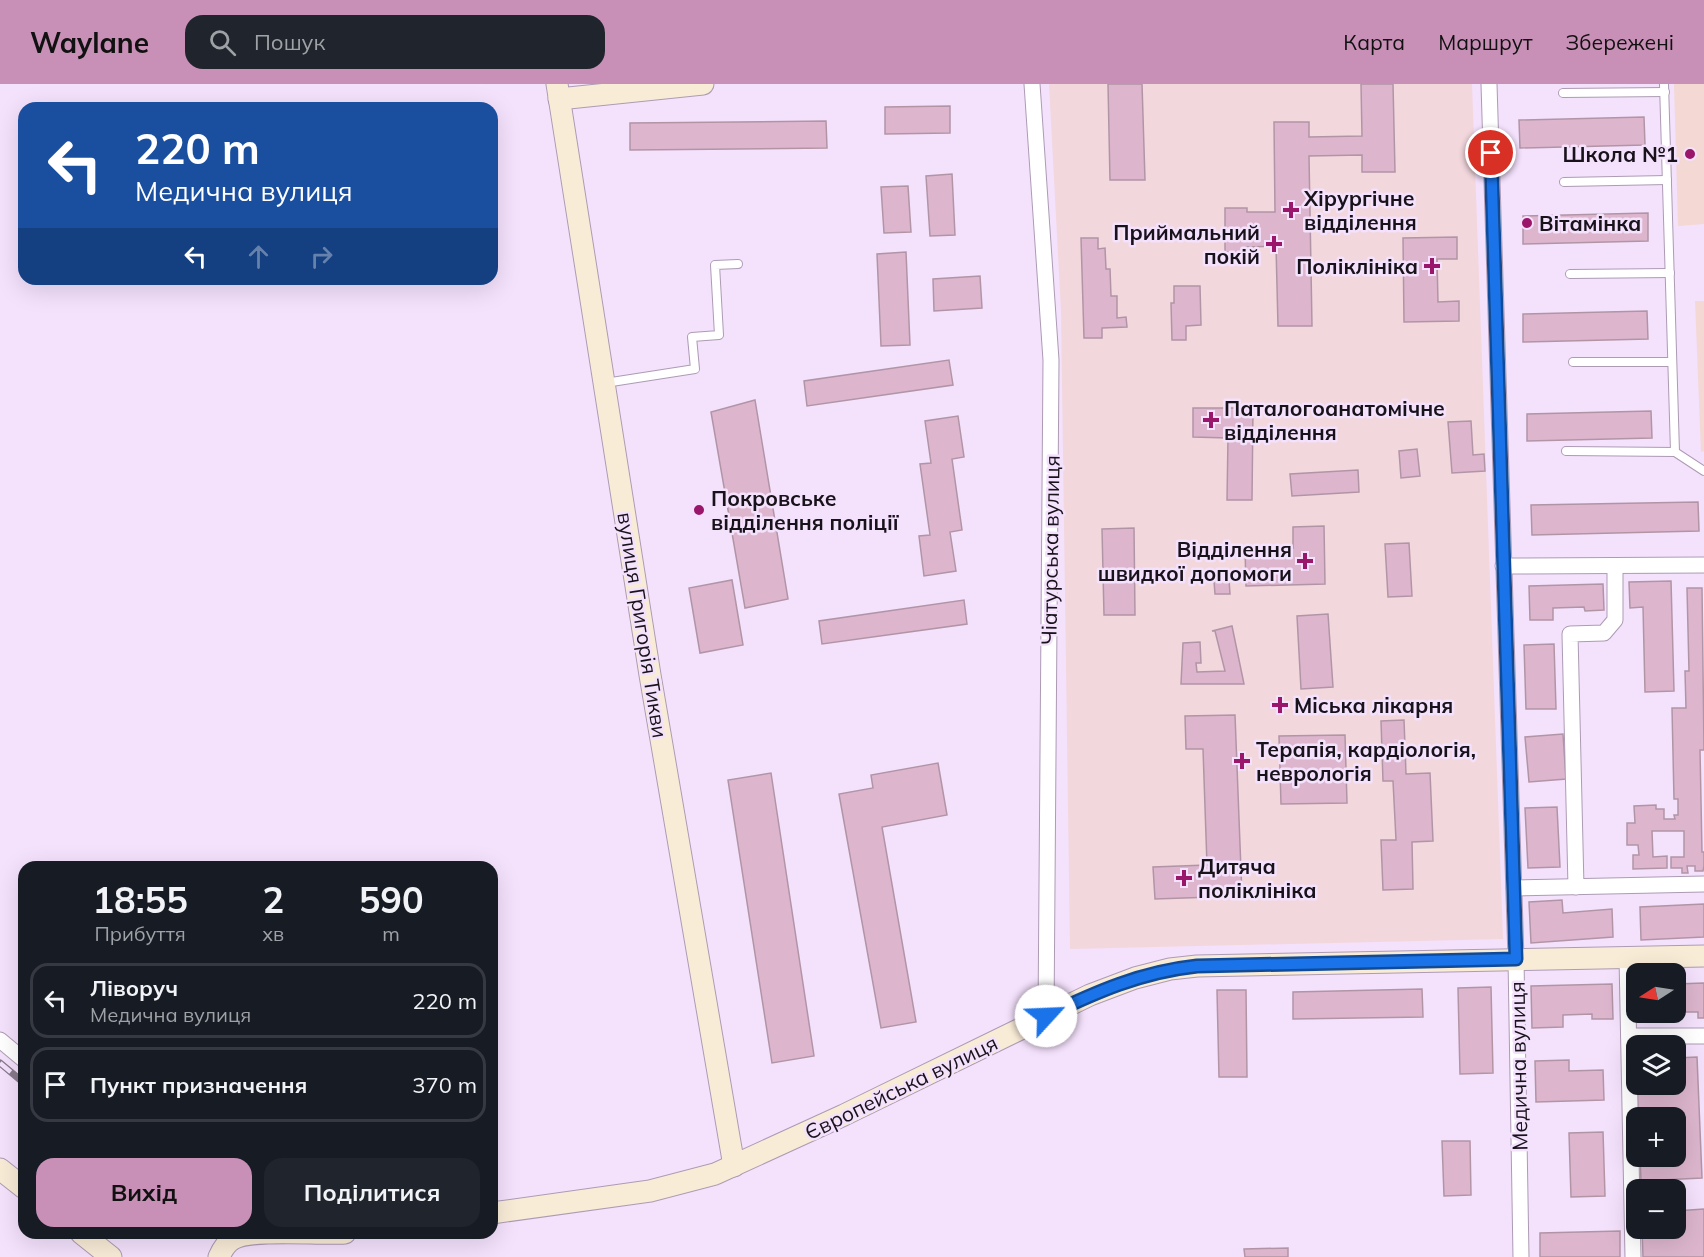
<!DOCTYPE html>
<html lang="uk">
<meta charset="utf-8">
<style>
body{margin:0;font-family:Mulish,sans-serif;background:#20242c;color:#f1f3f6;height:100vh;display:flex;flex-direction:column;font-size:22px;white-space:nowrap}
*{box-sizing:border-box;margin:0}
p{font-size:20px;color:#9ea1a6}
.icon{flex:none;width:33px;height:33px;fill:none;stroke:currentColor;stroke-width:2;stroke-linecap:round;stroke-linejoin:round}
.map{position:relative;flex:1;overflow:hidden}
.drawer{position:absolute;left:18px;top:777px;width:480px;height:378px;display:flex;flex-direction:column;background:#171b24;border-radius:18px;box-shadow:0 6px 24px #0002}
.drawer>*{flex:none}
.hud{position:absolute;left:18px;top:18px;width:480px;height:183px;border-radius:18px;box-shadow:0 6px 24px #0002;background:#1a4fa0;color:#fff;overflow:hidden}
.needle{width:39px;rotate:258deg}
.fabs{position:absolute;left:1626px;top:879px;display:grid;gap:12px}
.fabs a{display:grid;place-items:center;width:60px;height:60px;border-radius:12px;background:#171b24;box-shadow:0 6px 24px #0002;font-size:30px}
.pin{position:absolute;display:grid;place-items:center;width:51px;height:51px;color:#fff;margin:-26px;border:3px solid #fff;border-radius:50%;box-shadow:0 2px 6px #0007}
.me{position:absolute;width:66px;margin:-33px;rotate:65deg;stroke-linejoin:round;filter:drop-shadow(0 0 4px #0008)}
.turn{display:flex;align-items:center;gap:21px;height:126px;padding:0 18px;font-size:27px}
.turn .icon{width:78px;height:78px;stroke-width:2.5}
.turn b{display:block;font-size:42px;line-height:51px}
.lanes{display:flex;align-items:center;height:57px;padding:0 18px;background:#0003;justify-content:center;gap:30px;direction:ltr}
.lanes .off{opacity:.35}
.eta{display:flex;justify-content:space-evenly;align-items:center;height:102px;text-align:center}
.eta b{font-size:36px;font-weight:700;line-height:42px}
.primary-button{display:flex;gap:12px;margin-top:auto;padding:12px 18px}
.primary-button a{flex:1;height:69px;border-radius:18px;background:#c990b7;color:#111;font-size:24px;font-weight:700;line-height:69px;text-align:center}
.primary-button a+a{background:#20242c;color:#f1f3f6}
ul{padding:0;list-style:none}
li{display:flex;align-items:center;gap:18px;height:75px;margin:0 12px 9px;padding:0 6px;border:3px solid #363941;border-radius:18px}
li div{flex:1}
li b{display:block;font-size:22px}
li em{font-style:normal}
header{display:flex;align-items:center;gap:36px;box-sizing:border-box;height:84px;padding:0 30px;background:#c990b7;color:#111}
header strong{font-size:28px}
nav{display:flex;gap:33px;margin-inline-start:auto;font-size:21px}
.search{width:420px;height:54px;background:#20242c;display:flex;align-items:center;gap:15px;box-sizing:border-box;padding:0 21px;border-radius:18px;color:#9ea1a6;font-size:22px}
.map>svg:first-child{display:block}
.education{fill:#f3d8d4}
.medical{fill:#f2d7dd}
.building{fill:#ddb6ce;stroke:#b195a6;stroke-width:1.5}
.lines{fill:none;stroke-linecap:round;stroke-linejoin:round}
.lane-casing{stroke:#ad9bb4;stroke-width:10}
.street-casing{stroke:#ad9bb4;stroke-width:17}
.secondary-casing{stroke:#ad9bb4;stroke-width:23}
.lane{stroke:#fff;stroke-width:8}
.street{stroke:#fff;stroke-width:15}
.secondary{stroke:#f9ecd7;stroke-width:21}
.rail-casing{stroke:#877a8c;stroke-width:7}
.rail{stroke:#f4e1fc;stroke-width:4.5;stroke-dasharray:14;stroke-linecap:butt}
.route-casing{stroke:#114b97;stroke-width:15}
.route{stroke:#1a73e8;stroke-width:10}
.poi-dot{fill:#99166b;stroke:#f4e1fc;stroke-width:2}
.labels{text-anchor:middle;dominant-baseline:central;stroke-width:5;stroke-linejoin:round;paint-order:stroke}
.poi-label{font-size:21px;font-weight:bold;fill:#18121b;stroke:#f4e1fc;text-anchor:start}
.street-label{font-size:21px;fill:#18121b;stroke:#f4e1fc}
</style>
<header>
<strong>Waylane</strong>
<div class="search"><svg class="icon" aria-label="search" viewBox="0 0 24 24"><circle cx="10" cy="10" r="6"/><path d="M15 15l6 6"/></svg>Пошук</div>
<nav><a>Карта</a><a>Маршрут</a><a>Збережені</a></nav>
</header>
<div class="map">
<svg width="1704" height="1173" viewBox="0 0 1704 1173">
<rect width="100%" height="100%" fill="#f4e1fc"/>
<!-- education -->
<g class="education">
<path d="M1674,0h30v140l-26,2z"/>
<path d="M1695,217h9v150l-3,1z"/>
</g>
<!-- medical -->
<path class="medical" d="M1049,0h423l31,855 -433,10 -9,-638z"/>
<!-- building -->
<g class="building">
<path d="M1108,0h34l3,96h-35z"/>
<path d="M1361,0h32l2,88h-33v-17l-53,1 3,170h-34l-2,-80 -30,1v5h-21v-44h22v4h28l-1,-90h35v15l53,-1z"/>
<path d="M950,22v27l-65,1v-27z"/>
<path d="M1644,33l1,28 -125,3 -1,-28z"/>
<path d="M826,37l1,27 -197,2v-27z"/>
<path d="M952,90l3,61 -25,1 -4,-60z"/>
<path d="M908,102l3,46 -27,1 -3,-46z"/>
<path d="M1648,129v28l-125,3v-28z"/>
<path d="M1457,153v22h-20l1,43 21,-1v20l-55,1 -1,-84z"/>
<path d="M1081,154h17v11l7,-1 1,21h4l1,27h6v22l9,-1 1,10 -25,1v10h-18z"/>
<path d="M906,168l4,93 -29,1 -4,-92z"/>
<path d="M980,192l2,32 -48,3 -1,-32z"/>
<path d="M1174,202h26l1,39 -15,1v14h-14l-1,-37h3z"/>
<path d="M1647,227l1,28 -125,3v-28z"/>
<path d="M949,276l4,25 -146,21 -3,-25z"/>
<path d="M755,316l33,199 -43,9 -34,-196z"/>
<path d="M1193,324h60l-1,92h-25l1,-62 -35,-1z"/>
<path d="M1651,327l1,27 -125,3v-27z"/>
<path d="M958,332l6,41 -12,2 10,71 -12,2 6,39 -32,5 -5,-40 11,-1 -10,-71 11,-1 -6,-42z"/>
<path d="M1471,337l2,34 11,-1 1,17 -33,2 -4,-51z"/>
<path d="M1417,365l3,27 -19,2 -2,-27z"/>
<path d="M1358,386l1,22 -67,4 -2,-22z"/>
<path d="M1698,418l1,29 -167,4 -1,-30z"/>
<path d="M1324,442l1,58 -79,2 -1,-37 48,-1v-21z"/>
<path d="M1134,444l1,87h-31l-2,-86z"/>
<path d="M1409,459l3,53 -24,1 -3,-53z"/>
<path d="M732,496l11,65 -43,8 -11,-65z"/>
<path d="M1229,496l1,14h-15l-1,-13z"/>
<path d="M1671,497l3,110 -29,1 -2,-85 -13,1 -1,-26z"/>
<path d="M1603,500l1,26 -19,1 -1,-4 -31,1v12h-23l-1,-34z"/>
<path d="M1687,504h15l2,162h-4l2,102h2v14l-1,5h-8v-5h-8l1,7h-6v-5h-11v-11h13v-26h-32l1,26 14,-1v12l-34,1v-14h6l-1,-10h-11v-22h8l-1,-17 22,-1v4h8v10h11l-1,-4h4v-16h-4l-2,-91h14l-1,-37h4z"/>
<path d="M964,516l3,24 -145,20 -3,-23z"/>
<path d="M1328,530l5,73 -32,2 -4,-73z"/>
<path d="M1232,542l12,58h-63l2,-41 17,-1 1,21h-5l1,9 28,-1 -10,-40h-3z"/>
<path d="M1554,560l2,65h-30l-2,-64z"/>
<path d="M1235,631l7,181 -87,3 -2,-32 54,-2 -4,-116h-17l-1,-33z"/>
<path d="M1404,636l2,54 24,-1 3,68 -21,1 1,47 -30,1 -2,-50h15l-3,-59h-10l-2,-60z"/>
<path d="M1563,650l3,45 -37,3 -4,-45z"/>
<path d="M1345,651l2,68 -66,1 -2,-68z"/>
<path d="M938,679l9,52 -65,12 34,195 -35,6 -42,-234 34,-6 -2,-13z"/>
<path d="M771,689l43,283 -42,7 -44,-283z"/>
<path d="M1557,723l3,60 -32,1 -3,-60z"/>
<path d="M1562,816l1,13 49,-4 1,28 -82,6 -2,-41z"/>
<path d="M1704,820v33l-63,3 -1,-33z"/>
<path d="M1704,899v35h-6v-6h-22v-28z"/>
<path d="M1612,900l1,35h-21v-5l-29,1v12l-31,1 -1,-42z"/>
<path d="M1491,903l2,86 -33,1 -2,-86z"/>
<path d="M1422,905l1,28 -130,2v-27z"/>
<path d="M1217,906h29l1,87h-28z"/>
<path d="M1697,973l5,121 -61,3 -1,-25h36v-38h-38l-1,-34h39v-26z"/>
<path d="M1569,976v11l34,-1 1,30 -68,2 -1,-41z"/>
<path d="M1603,1048l2,64 -34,1 -2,-64z"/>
<path d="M1442,1057h28l1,54 -27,1z"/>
<path d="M1704,1125v48h-61l-1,-29h34v-17z"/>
<path d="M1620,1147v26h-80v-24z"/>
<path d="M1288,1164v9h-43l-1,-8z"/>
</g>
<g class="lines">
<!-- lane casing -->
<g class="lane-casing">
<g id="lane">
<path d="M1664,0l11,368"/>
<path d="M1563,9l102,-1"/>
<path d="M1564,98l103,-2"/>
<path d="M1570,190l100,-1"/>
<path d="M1573,278h99"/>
<path d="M605,299l90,-14 -3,-32 27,-2 -4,-70 23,-1"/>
<path d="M1566,367l109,1 29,19"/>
</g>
</g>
<!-- street casing -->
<g class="street-casing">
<g id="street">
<path d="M1032,0l19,276 -5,656"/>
<path d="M1489,0l27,875 5,298"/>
<path d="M1503,482l201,-1"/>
<path d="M1576,803l-6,-253 34,-1 11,-13v-54"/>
<path d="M1514,804l190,-4"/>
<path d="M1627,873l6,300"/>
<path d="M1629,952h75"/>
<path d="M0,956l24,20"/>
</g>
</g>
<!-- secondary casing -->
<g class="secondary-casing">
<g id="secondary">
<path d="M557,0l93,591 84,491"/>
<path d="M559,15l144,-15"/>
<path d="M0,1085l24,19"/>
<path d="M492,1129l158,-22 65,-17 129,-59 246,-120 45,-17 35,-9 27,-3 507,-10"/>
<path d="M81,1149l30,24"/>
<path d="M219,1173c3,-7 7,-14 14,-18 18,-11 87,-4 112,-6"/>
</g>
</g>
<!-- lane -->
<use href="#lane" class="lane"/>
<!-- street -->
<use href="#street" class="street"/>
<!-- secondary -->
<use href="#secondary" class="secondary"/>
<!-- rail casing -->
<g class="rail-casing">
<path id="rail" d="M0,979l24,20"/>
</g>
<!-- rail -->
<use href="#rail" class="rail"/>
</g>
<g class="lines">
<!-- route casing -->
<g class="route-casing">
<path id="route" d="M1046,932c50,-24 95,-44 151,-50l319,-7 -25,-806"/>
</g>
<!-- route -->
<use href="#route" class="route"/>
</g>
<!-- markers -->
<g class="poi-dot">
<circle cx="1690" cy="70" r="6"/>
<path d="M1288 117h6v6h6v6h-6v6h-6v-6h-6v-6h6z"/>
<circle cx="1527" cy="139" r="6"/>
<path d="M1271 151h6v6h6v6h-6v6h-6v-6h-6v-6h6z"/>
<path d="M1429 173h6v6h6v6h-6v6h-6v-6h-6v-6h6z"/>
<path d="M1208 327h6v6h6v6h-6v6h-6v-6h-6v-6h6z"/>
<circle cx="699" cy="426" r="6"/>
<path d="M1302 468h6v6h6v6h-6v6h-6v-6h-6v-6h6z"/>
<path d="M1277 612h6v6h6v6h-6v6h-6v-6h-6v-6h6z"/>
<path d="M1239 668h6v6h6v6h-6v6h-6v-6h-6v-6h6z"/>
<path d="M1181 785h6v6h6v6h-6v6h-6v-6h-6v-6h6z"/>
</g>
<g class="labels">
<!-- poi labels -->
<g class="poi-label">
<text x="1678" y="70" text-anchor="end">Школа №1</text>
<text x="1304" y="114">Хірургічне<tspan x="1304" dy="24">відділення</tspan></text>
<text x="1539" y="139">Вітамінка</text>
<text x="1260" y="148" text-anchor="end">Приймальний<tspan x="1260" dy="24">покій</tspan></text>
<text x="1418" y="182" text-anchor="end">Поліклініка</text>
<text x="1224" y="324">Паталогоанатомічне<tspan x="1224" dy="24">відділення</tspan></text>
<text x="711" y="414">Покровське<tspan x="711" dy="24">відділення поліції</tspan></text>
<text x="1292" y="465" text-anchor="end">Відділення<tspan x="1292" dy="24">швидкої допомоги</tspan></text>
<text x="1294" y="621">Мiська лiкарня</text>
<text x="1256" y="665">Терапія, кардіологія,<tspan x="1256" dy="24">неврологія</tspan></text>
<text x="1198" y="782">Дитяча<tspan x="1198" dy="24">поліклініка</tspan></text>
</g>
<!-- street labels -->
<g class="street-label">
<text transform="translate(1050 466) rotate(-89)">Чіатурська вулиця</text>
<text transform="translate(643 541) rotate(81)">вулиця Григорія Тикви</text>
<text transform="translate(1518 982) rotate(-91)">Медична вулиця</text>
<text transform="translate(901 1003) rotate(-26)">Європейська вулиця</text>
</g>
</g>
</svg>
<div class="fabs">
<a><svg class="needle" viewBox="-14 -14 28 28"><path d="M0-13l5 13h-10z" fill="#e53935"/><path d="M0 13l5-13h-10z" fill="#9ea1a6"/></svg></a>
<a><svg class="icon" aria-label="layers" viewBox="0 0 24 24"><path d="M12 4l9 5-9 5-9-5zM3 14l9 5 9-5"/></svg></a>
<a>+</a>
<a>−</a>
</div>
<div class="pin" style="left:1491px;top:69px;background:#d93025"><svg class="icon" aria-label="arrive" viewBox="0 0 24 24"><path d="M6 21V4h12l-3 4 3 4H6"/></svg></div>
<svg class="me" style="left:1046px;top:932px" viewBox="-20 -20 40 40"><circle r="19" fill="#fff"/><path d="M0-13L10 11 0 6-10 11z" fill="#1a73e8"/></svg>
<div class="hud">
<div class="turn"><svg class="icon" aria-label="left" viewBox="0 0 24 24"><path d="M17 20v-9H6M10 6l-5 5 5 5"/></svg><div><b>220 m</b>Медична вулиця</div></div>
<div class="lanes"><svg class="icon" aria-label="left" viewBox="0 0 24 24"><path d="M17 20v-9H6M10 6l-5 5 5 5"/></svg><svg class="icon off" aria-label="ahead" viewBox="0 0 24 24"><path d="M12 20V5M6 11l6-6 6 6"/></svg><svg class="icon off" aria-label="right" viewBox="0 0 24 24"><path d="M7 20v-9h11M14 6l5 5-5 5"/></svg></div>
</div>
<section class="drawer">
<div class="eta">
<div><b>18:55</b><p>Прибуття</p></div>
<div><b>2</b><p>хв</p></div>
<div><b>590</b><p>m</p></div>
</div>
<ul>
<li><svg class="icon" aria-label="left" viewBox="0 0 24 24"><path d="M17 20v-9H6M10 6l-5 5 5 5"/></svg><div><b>Ліворуч</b><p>Медична вулиця</p></div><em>220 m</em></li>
<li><svg class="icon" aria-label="arrive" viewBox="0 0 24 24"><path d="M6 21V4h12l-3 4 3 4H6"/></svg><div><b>Пункт призначення</b></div><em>370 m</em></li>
</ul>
<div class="primary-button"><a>Вихід</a><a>Поділитися</a></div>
</section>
</div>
